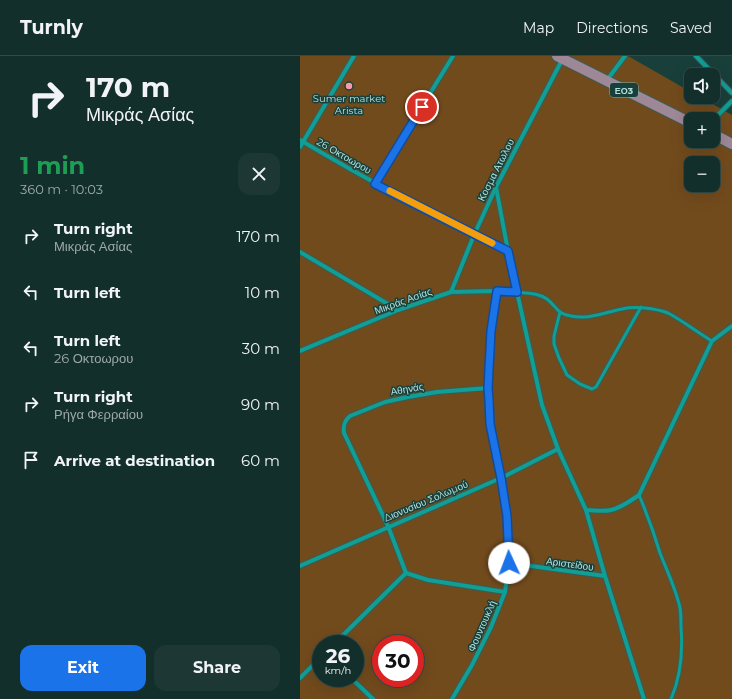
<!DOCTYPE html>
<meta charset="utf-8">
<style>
body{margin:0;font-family:Montserrat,sans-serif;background:#1c3734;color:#f1f3f6;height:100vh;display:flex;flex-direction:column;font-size:15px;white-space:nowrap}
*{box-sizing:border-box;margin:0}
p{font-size:13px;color:#9da9a9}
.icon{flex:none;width:22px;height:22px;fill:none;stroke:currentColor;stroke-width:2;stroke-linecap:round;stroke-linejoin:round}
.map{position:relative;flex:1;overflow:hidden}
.sheet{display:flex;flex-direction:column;background:#132f2c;width:300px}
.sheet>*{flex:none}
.hud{background:#132f2c;color:#f1f3f6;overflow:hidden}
.tools{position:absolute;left:384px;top:12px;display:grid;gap:8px}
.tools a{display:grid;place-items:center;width:36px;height:36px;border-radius:8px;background:#132f2c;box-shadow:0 4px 16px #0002,0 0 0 1px #324a48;font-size:20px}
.speed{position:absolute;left:12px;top:579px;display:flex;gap:8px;font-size:20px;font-weight:700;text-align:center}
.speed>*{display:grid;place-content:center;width:52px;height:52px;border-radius:50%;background:#132f2c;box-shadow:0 4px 16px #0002,0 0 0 1px #324a48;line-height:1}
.speed small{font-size:10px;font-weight:400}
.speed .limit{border:6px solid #d22;background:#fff;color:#111}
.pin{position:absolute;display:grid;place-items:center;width:34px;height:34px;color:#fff;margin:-17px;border:2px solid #fff;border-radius:50%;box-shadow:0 1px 4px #0007}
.me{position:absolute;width:44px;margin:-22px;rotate:358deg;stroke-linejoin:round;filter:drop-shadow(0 0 3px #0008)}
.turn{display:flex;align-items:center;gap:14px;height:84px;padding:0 20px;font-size:18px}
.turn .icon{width:52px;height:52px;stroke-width:2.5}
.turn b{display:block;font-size:28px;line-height:34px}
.round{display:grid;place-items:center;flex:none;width:42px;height:42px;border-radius:12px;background:#1c3734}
.headline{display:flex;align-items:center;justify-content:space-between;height:68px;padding:0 20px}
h1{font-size:24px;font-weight:700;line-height:30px;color:#1e9e55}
.action{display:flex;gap:8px;margin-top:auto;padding:8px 20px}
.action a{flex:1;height:46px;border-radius:12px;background:#1a73e8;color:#fff;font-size:16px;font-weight:700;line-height:46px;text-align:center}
.action a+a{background:#1c3734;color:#f1f3f6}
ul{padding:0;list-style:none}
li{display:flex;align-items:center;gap:12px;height:56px;padding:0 20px}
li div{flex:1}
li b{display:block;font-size:15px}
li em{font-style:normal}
header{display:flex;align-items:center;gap:24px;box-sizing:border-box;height:56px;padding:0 20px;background:#132f2c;border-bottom:1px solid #324a48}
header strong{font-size:19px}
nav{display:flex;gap:22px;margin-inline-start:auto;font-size:14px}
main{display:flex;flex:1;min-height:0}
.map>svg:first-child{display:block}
.green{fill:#724b1d;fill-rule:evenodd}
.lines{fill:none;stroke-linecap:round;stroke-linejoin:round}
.service-casing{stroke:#345e5a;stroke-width:5}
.minor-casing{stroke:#345e5a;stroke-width:6}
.primary-casing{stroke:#345e5a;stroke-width:12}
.service{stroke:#109e95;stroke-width:3}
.minor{stroke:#109e95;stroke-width:4}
.primary{stroke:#9e8796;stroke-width:10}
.route-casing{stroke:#114b97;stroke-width:10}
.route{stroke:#1a73e8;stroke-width:7}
.slow{stroke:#f59e0b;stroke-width:7}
.poi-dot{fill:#f39aab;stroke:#193f3b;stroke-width:1.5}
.labels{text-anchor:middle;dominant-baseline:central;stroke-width:3;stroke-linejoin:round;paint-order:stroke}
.shield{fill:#193f3b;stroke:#82b1ac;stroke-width:1}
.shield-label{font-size:9px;font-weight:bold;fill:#afe2dd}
.poi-label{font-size:10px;fill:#afe2dd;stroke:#193f3b}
.street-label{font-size:10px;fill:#afe2dd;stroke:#193f3b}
</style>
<header>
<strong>Turnly</strong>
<nav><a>Map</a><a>Directions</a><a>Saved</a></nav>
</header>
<main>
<section class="sheet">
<div class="hud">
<div class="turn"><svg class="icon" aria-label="right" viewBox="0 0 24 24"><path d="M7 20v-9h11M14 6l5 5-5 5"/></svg><div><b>170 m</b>Μικράς Ασίας</div></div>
</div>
<div class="headline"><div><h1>1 min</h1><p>360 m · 10:03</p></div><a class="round"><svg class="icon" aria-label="close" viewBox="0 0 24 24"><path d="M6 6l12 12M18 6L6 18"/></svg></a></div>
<ul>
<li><svg class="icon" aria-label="right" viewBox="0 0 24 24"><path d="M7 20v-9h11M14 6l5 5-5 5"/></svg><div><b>Turn right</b><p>Μικράς Ασίας</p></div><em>170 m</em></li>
<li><svg class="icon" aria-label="left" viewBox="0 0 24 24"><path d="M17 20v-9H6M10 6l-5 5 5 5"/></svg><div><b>Turn left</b></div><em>10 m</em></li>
<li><svg class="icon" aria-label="left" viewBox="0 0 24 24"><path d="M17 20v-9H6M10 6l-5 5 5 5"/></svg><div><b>Turn left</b><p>26 Οκτοωρου</p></div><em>30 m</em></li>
<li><svg class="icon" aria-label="right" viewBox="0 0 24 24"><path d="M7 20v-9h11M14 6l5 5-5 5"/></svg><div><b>Turn right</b><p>Ρήγα Φερραίου</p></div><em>90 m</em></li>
<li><svg class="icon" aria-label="arrive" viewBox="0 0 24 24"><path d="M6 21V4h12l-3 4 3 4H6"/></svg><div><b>Arrive at destination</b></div><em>60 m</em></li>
</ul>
<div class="action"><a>Exit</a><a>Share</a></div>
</section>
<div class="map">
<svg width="432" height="643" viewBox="0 0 432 643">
<rect width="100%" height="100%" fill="#193f3b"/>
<!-- green -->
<path class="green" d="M0,0h328l63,36v5h9l32,18v584h-432zM391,63h22v22h-22zM391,107h22v22h-22zM21,588h34v34h-34zM81,588h34v34h-34z"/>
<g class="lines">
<!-- service casing -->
<g class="service-casing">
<g id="service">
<path d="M217,236c10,1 21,1 30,7 10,8 10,15 24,17 17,4 35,-4 51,-7 13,-3 33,-1 46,4 15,8 29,19 44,28"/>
<path d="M260,256l-6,24v8l5,14 8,17 13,9 12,5 4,-2 45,-80"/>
<path d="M339,439c8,19 15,38 21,58 7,18 16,36 20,55 1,6 1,13 1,19 2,25 0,49 -10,72"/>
</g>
</g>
<!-- minor casing -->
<g class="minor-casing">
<g id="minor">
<path d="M396,0l36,37"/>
<path d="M307,24l18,-24"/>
<path d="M413,64l19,-19"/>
<path d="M0,84c67,40 137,77 208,111"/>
<path d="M0,91l54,-91"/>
<path d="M75,127l78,-127"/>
<path d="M196,131l12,64 34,154 16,44 28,61 19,66 39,123"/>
<path d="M0,196l98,58"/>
<path d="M151,236l23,-57 22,-48 66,-127"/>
<path d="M0,295l98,-41 53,-18 46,-1 20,1"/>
<path d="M286,454c8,0 17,2 25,0 10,-2 19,-9 28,-15l73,-154 20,-15"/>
<path d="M209,507l96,13"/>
<path d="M0,510l201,-88 57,-29"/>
<path d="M106,517l-18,-47 -44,-93c-1,-7 0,-12 6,-17l35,-14 23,-5 29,-5 51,-4"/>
<path d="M106,517l22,7 77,12"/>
<path d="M34,588l72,-71"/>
<path d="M0,622l21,-21"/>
<path d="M51,622l22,21"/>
<path d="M152,643l20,-34 19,-38 14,-35 4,-29 -2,-47 -6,-38 -11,-54 -2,-36 3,-57 6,-40"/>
</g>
</g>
<!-- primary casing -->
<g class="primary-casing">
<g id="primary">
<path d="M257,0l134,67"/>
<path d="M413,78l19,10"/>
</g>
</g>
<!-- service -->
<use href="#service" class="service"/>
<!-- minor -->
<use href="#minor" class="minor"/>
<!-- primary -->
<use href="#primary" class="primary"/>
</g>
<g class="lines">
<!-- route casing -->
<g class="route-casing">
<path id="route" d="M122,51l-47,77 99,50 34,17 9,41 -20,-1 -6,40 -3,57 1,12 1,24 11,54 6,38 2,47"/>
</g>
<!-- route -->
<use href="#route" class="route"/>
<!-- slow -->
<path class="slow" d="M90,135l102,52"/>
</g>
<!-- markers -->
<circle class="poi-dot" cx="49" cy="30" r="4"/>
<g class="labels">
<!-- shield labels -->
<rect class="shield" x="310" y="27" width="28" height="14" rx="3"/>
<g class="shield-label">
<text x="324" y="34">ΕΟ3</text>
</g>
<!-- poi labels -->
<g class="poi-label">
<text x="49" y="42">Sumer market<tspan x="49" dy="12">Arista</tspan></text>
</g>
<!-- street labels -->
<g class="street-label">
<text transform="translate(44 100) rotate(30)">26 Οκτοωρου</text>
<text transform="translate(196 114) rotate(-63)">Κοσμα Ατωλου</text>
<text transform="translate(103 245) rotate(-20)">Μικράς Ασίας</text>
<text transform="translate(107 333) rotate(-10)">Αθηνάς</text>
<text transform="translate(126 445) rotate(-23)">Διονυσίου Σολωμού</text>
<text transform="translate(270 508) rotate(8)">Αριστείδου</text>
<text transform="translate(182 570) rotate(-66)">Φουντουκλή</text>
</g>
</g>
</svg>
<div class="tools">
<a><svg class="icon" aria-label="sound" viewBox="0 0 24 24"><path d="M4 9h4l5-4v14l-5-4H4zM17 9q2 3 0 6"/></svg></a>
<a>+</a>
<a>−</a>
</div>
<div class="speed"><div>26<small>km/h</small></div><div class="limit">30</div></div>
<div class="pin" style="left:122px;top:51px;background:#d93025"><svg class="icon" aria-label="arrive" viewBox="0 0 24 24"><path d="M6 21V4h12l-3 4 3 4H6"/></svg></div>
<svg class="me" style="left:209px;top:507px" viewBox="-20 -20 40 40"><circle r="19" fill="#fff"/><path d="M0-13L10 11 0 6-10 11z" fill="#1a73e8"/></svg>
</div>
</main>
